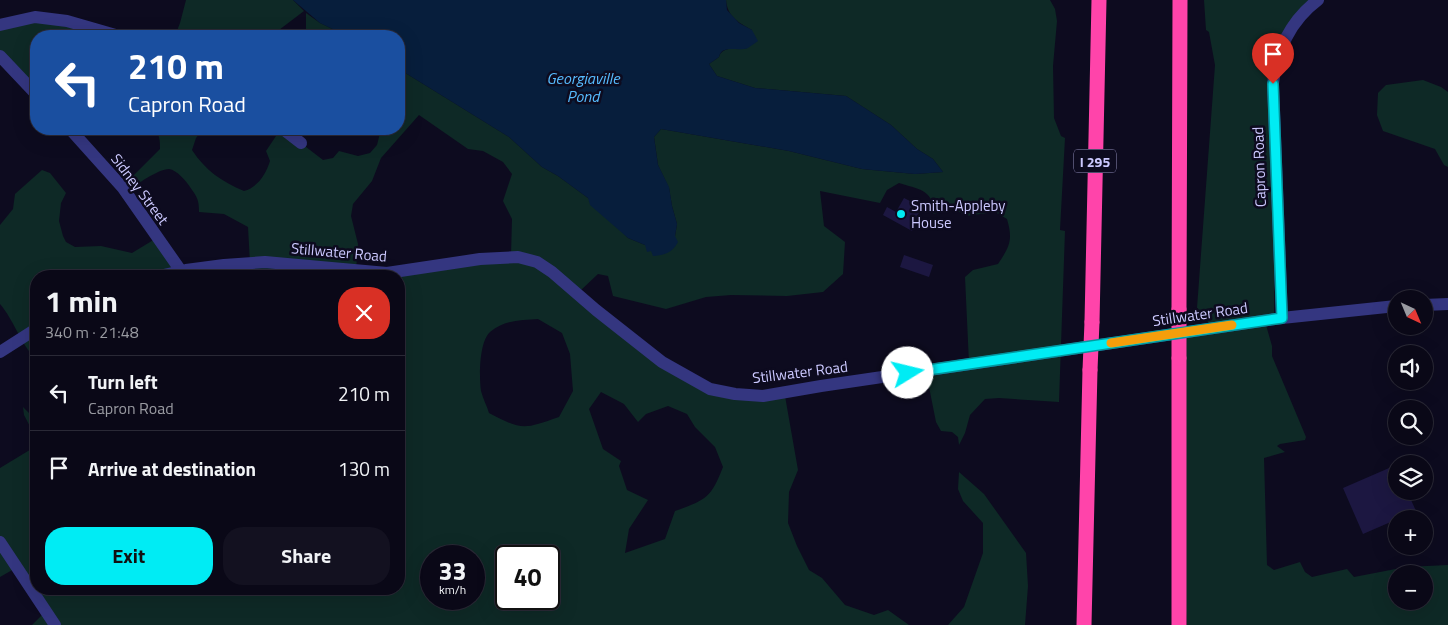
<!DOCTYPE html>
<meta charset="utf-8">
<style>
body{margin:0;font-family:"Titillium Web",sans-serif;background:#131120;color:#f1f3f6;height:100vh;display:flex;flex-direction:column;font-size:19px;white-space:nowrap}
*{box-sizing:border-box;margin:0}
p{font-size:16px;color:#999aa1}
.icon{flex:none;width:28px;height:28px;fill:none;stroke:currentColor;stroke-width:2;stroke-linecap:round;stroke-linejoin:round}
.map{position:relative;flex:1;overflow:hidden}
.panel{position:absolute;left:30px;top:270px;width:375px;height:325px;display:flex;flex-direction:column;background:#0a0817;border-radius:20px;box-shadow:0 5px 20px #0002,0 0 0 1px #2a2936}
.panel>*{flex:none}
.hud{position:absolute;left:30px;top:30px;width:375px;height:105px;border-radius:20px;box-shadow:0 5px 20px #0002,0 0 0 1px #2a2936;background:#1a4fa0;color:#fff;overflow:hidden}
.needle{width:32px;rotate:136deg}
.tools{position:absolute;left:1388px;top:290px;display:grid;gap:10px}
.tools a{display:grid;place-items:center;width:45px;height:45px;border-radius:50%;background:#0a0817;box-shadow:0 5px 20px #0002,0 0 0 1px #2a2936;font-size:25px}
.speed{position:absolute;left:420px;top:545px;display:flex;gap:10px;font-size:25px;font-weight:700;text-align:center}
.speed>*{display:grid;place-content:center;width:65px;height:65px;border-radius:50%;background:#0a0817;box-shadow:0 5px 20px #0002,0 0 0 1px #2a2936;line-height:1}
.speed small{font-size:12px;font-weight:400}
.speed .limit{border:2px solid #111;border-radius:8px;background:#fff;color:#111}
.pin{position:absolute;display:grid;place-items:center;width:42px;height:42px;color:#fff;margin:-51px -21px;border-radius:50% 50% 50% 0;rotate:-45deg;box-shadow:0 0 5px #0007}
.pin .icon{rotate:45deg}
.me{position:absolute;width:55px;margin:-28px;rotate:81deg;stroke-linejoin:round;filter:drop-shadow(0 0 4px #0008)}
.turn{display:flex;align-items:center;gap:18px;height:105px;padding:0 15px;font-size:22px}
.turn .icon{width:65px;height:65px;stroke-width:2.5}
.turn b{display:block;font-size:35px;line-height:42px}
.round{display:grid;place-items:center;flex:none;width:52px;height:52px;border-radius:20px;background:#131120}
.headline{display:flex;align-items:center;justify-content:space-between;height:85px;padding:0 15px}
h1{font-size:30px;font-weight:700;line-height:38px}
.action{display:flex;gap:10px;margin-top:auto;padding:10px 15px}
.action a{flex:1;height:58px;border-radius:20px;background:#00ecf4;color:#111;font-size:20px;font-weight:700;line-height:58px;text-align:center}
.action a+a{background:#131120;color:#f1f3f6}
ul{padding:0;list-style:none}
li{display:flex;align-items:center;gap:15px;height:75px;padding:0 15px;border-top:1px solid #2a2936}
li div{flex:1}
li b{display:block;font-size:19px}
li em{font-style:normal}
.map>svg:first-child{display:block}
.green{fill:#0e2926;fill-rule:evenodd}
.water{fill:#071e3c}
.building{fill:#1c1741}
.lines{fill:none;stroke-linecap:round;stroke-linejoin:round}
.minor{stroke:#343680;stroke-width:12}
.highway{stroke:#f4a;stroke-width:15}
.highway-bridge{stroke:#f4a;stroke-width:15}
.route-casing{stroke:#00999f;stroke-width:12}
.route{stroke:#00ecf4;stroke-width:9}
.slow{stroke:#f59e0b;stroke-width:9}
.poi-dot{fill:#00ecf4;stroke:#0d0b1f;stroke-width:2}
.labels{text-anchor:middle;dominant-baseline:central;stroke-width:5;stroke-linejoin:round;paint-order:stroke}
.shield{fill:#0d0b1f;stroke:#9390bc;stroke-width:1}
.shield-label{font-size:14px;font-weight:bold;fill:#ccc9ff}
.street-label{font-size:15px;fill:#ccc9ff;stroke:#0d0b1f}
.poi-label{font-size:15px;fill:#ccc9ff;stroke:#0d0b1f;text-anchor:start}
.water-label{font-size:16px;font-style:italic;fill:#57bcff;stroke:#0d0b1f}
</style>
<div class="map">
<svg width="1448" height="625" viewBox="0 0 1448 625">
<rect width="100%" height="100%" fill="#0d0b1f"/>
<!-- green -->
<g class="green">
<path d="M186,0h107l11,11 -29,22 -11,-3 -9,6h-80l5,-13z"/>
<path d="M726,0h324l5,9 2,12 -4,45 1,52 7,18 4,2 -5,92 5,1 -6,171 -60,-4 -14,1 -15,16 -5,18 -6,12 -1,-8 -6,-5 -11,-1 -5,-9 -10,-50 43,-9 -4,-86 8,-7 25,-6c12,-18 15,-24 9,-45l-12,-7 -29,4 -12,-7 -21,5c2,-24 -15,-25 -34,-31l-12,7 -7,13 -60,-12 4,35 21,16 -2,32 -20,18 -36,4 -56,-1 -25,2 -40,12 -53,-13 -5,-20 -10,-2 -18,17 82,66 52,30 71,9 13,74 -9,22 -1,31 9,23 12,24 13,8 23,27 29,10 14,-5 21,15h-877l10,-10 -28,-46 -14,8v-109l33,-20 3,-10 -12,-23 -1,-8 13,13v169h363v-313h-207l2,-5 56,-8 -2,-36 -24,-13 -25,-2c0,-13 -2,-15 -9,-25 -4,-6 -13,-17 -21,-18 -11,0 -33,16 -42,22l-4,-5 37,-37c0,-8 0,-14 -6,-20h49l-7,9 -4,12c13,20 30,32 52,41 14,-4 22,-17 26,-30l-4,-10 14,-21h4l39,30 10,-2 6,-7 19,5 12,-3 7,-8 4,-16h18v-60l110,68 33,30 16,9 30,22 40,40 17,7 30,-9 2,-12 -5,-18 -3,-18 -11,-23 -4,-28 7,-8 128,22 73,18 53,5 28,-2 -10,-13 -16,-10 -26,-24 -45,-29 -91,-8 -38,-12 -8,-12 10,-7c3,-11 18,-8 28,-9l5,-18c-13,-7 -25,-14 -26,-30zM419,115l49,34 15,2 20,11 9,12 -9,27 9,18 -1,36 -155,16 2,-27 -7,-28 2,-12 19,-23 9,-23zM538,319l24,14 8,21 3,37 -14,26c-35,12 -36,14 -70,-4 -2,-7 -6,-14 -8,-22 -2,-14 -2,-49 9,-59 14,-12 32,-12 48,-13zM601,392l23,12 14,18 8,-8 22,-8 19,8 8,13 20,20 8,20c-12,31 -17,33 -48,44l-10,28 -40,14 4,-24 19,-29 -21,-10 -8,-24 2,-5 -18,-12 -14,-40zM431,556h43v43h-43zM506,556h43v43h-43z"/>
<path d="M1204,0h117l-28,29 -17,39 -2,248 -8,9 6,21v10l34,81 -1,3 -25,4 -3,2 8,6 -21,6 3,107 7,5 26,-8 5,10 7,5 35,-8 7,8 52,-10 42,-2v60h-261l-3,-41 -2,-250 30,-7 -15,-19 18,-243 -6,-33 -3,-2zM1396,574h28v27h-28z"/>
<path d="M306,13l14,10 21,10 4,3h-37l-2,-7z"/>
<path d="M33,20l80,16h-77v59l-36,-38v-30z"/>
<path d="M1423,80l18,7 7,5v75l-4,-2 -9,-16 -52,-18 -6,-16 1,-22 8,-8z"/>
<path d="M42,170l8,3 16,20 -5,10 -2,18 4,15 3,6 9,5 26,-1 31,7 23,-14 25,30 -13,7h-131v83c-15,-14 -22,-39 -36,-55v-79l13,-16 2,-15z"/>
<path d="M959,472l25,22 42,59 2,33 -3,39h-77l16,-18 19,-54v-30l-20,-22 -5,-12z"/>
</g>
<!-- water -->
<path class="water" d="M293,0h433l1,10 12,13 13,7 6,11c-3,2 -7,5 -10,7 -10,4 -26,-4 -29,9l-10,7 8,12 38,12 91,8 45,29 26,24 16,10 10,13 -28,2 -53,-5 -73,-18 -128,-22 -7,8 4,28 11,22 3,19 5,18 -2,12 3,6c-6,11 -13,13 -25,14l-2,-5 -4,1 -2,-7 -17,-7 -38,-33 -2,-7 -30,-22 -16,-9 -33,-30 -110,-68v-33h-54l-4,-3 -21,-10z"/>
<!-- building -->
<g class="building">
<path d="M904,198l18,9 -8,15 2,1 -4,8 -29,-16 4,-8 9,5z"/>
<path d="M904,255l29,10 -4,12 -29,-10z"/>
<path d="M1396,465v26h11l9,20 -53,23 -20,-46z"/>
</g>
<g class="lines">
<!-- minor -->
<g class="minor">
<path d="M0,25l35,-8 32,4 52,15"/>
<path d="M0,56l36,38"/>
<path d="M70,129l53,59 58,83"/>
<path d="M283,129l18,14"/>
<path d="M159,276l27,-6 38,-5 41,-3 122,11 93,-14 38,-2 19,5 15,10 44,38 66,52 48,27 25,5 28,2 58,-10 461,-68 114,-12"/>
<path d="M1424,305l24,-1"/>
<path d="M1282,318l-9,-234c3,-33 18,-64 45,-84"/>
<path d="M0,352l36,-23"/>
<path d="M0,542l55,83"/>
</g>
<!-- highway -->
<g class="highway">
<path d="M1179,309l1,-309"/>
<path d="M1092,322l7,-322"/>
<path d="M1084,625l6,-255"/>
<path d="M1179,625v-267"/>
</g>
<!-- highway-bridge -->
<g class="highway-bridge">
<path d="M1179,358v-49"/>
<path d="M1090,370l2,-48"/>
</g>
</g>
<g class="lines">
<!-- route casing -->
<g class="route-casing">
<path id="route" d="M908,373l374,-55 -9,-234"/>
</g>
<!-- route -->
<use href="#route" class="route"/>
<!-- slow -->
<path class="slow" d="M1111,343l121,-18"/>
</g>
<!-- markers -->
<circle class="poi-dot" cx="901" cy="214" r="5"/>
<g class="labels">
<!-- shield labels -->
<rect class="shield" x="1074" y="149.5" width="42" height="23" rx="4"/>
<g class="shield-label">
<text x="1095" y="161">I 295</text>
</g>
<!-- street labels -->
<g class="street-label">
<text transform="translate(1259 167) rotate(-92)">Capron Road</text>
<text transform="translate(140 189) rotate(53)">Sidney Street</text>
<text transform="translate(339 252) rotate(5)">Stillwater Road</text>
<text transform="translate(1200 314) rotate(-8)">Stillwater Road</text>
<text transform="translate(800 372) rotate(-7)">Stillwater Road</text>
</g>
<!-- poi labels -->
<g class="poi-label">
<text x="911" y="205">Smith-Appleby<tspan x="911" dy="17">House</tspan></text>
</g>
<!-- water labels -->
<g class="water-label">
<text x="583" y="78">Georgiaville<tspan x="583" dy="18">Pond</tspan></text>
</g>
</g>
</svg>
<div class="tools">
<a><svg class="needle" viewBox="-14 -14 28 28"><path d="M0-13l5 13h-10z" fill="#e53935"/><path d="M0 13l5-13h-10z" fill="#999aa1"/></svg></a>
<a><svg class="icon" aria-label="sound" viewBox="0 0 24 24"><path d="M4 9h4l5-4v14l-5-4H4zM17 9q2 3 0 6"/></svg></a>
<a><svg class="icon" aria-label="search" viewBox="0 0 24 24"><circle cx="10" cy="10" r="6"/><path d="M15 15l6 6"/></svg></a>
<a><svg class="icon" aria-label="layers" viewBox="0 0 24 24"><path d="M12 4l9 5-9 5-9-5zM3 14l9 5 9-5"/></svg></a>
<a>+</a>
<a>−</a>
</div>
<div class="speed"><div>33<small>km/h</small></div><div class="limit">40</div></div>
<div class="pin" style="left:1273px;top:84px;background:#d93025"><svg class="icon" aria-label="arrive" viewBox="0 0 24 24"><path d="M6 21V4h12l-3 4 3 4H6"/></svg></div>
<svg class="me" style="left:908px;top:373px" viewBox="-20 -20 40 40"><circle r="19" fill="#fff"/><path d="M0-13L10 11 0 6-10 11z" fill="#00ecf4"/></svg>
<div class="hud">
<div class="turn"><svg class="icon" aria-label="left" viewBox="0 0 24 24"><path d="M17 20v-9H6M10 6l-5 5 5 5"/></svg><div><b>210 m</b>Capron Road</div></div>
</div>
<section class="panel">
<div class="headline"><div><h1>1 min</h1><p>340 m · 21:48</p></div><a class="round" style="background:#d93025;color:#fff"><svg class="icon" aria-label="close" viewBox="0 0 24 24"><path d="M6 6l12 12M18 6L6 18"/></svg></a></div>
<ul>
<li><svg class="icon" aria-label="left" viewBox="0 0 24 24"><path d="M17 20v-9H6M10 6l-5 5 5 5"/></svg><div><b>Turn left</b><p>Capron Road</p></div><em>210 m</em></li>
<li><svg class="icon" aria-label="arrive" viewBox="0 0 24 24"><path d="M6 21V4h12l-3 4 3 4H6"/></svg><div><b>Arrive at destination</b></div><em>130 m</em></li>
</ul>
<div class="action"><a>Exit</a><a>Share</a></div>
</section>
</div>
